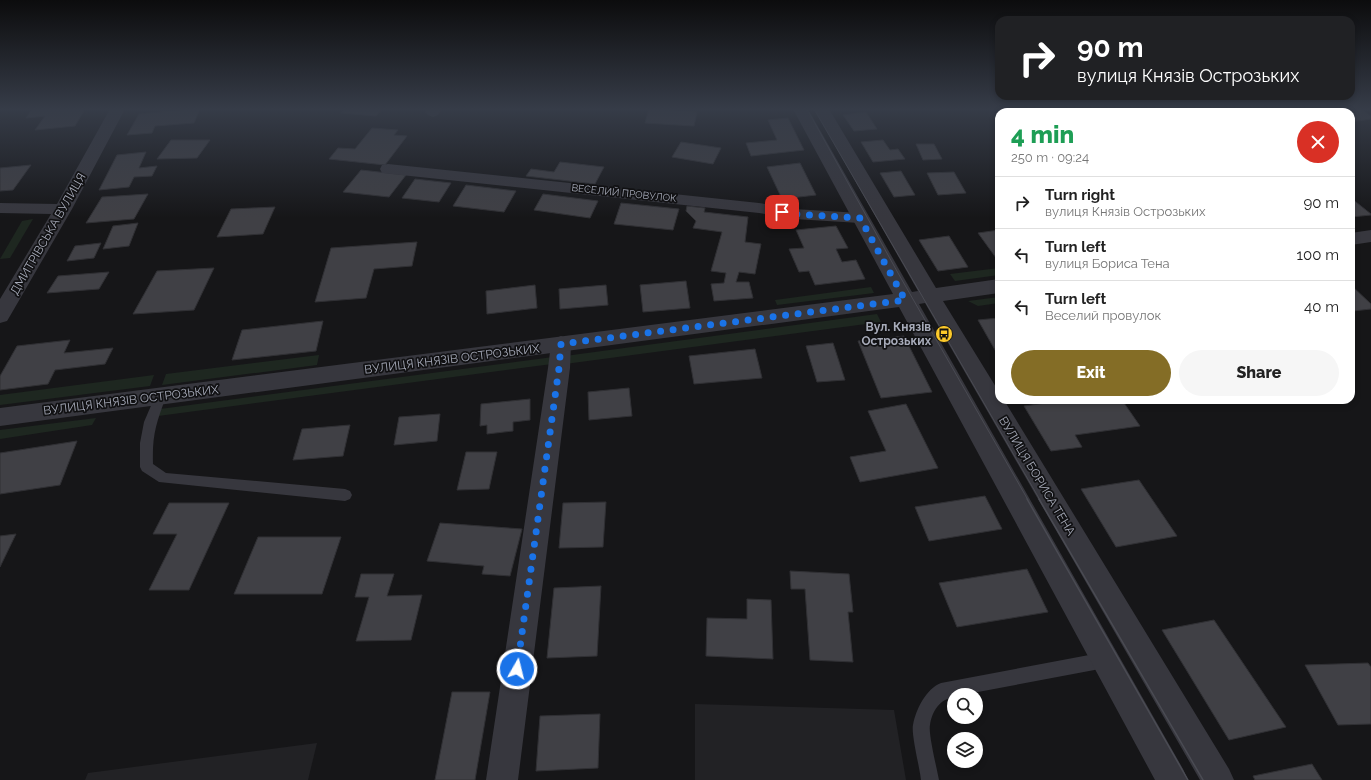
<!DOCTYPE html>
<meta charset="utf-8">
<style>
body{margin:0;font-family:Raleway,sans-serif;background:#f6f6f6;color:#222;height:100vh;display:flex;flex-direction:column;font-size:15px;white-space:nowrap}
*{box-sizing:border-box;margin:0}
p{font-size:13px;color:#767676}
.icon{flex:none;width:22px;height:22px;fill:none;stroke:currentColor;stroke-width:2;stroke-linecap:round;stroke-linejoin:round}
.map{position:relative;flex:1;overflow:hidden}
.sheet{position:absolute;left:995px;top:108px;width:360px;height:296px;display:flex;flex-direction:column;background:#fff;border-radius:12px;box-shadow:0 2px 6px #0003}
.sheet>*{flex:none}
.hud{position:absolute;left:995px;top:16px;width:360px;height:84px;border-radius:12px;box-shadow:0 2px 6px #0003;background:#202124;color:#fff;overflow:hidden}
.fabs{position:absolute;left:947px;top:688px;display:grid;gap:8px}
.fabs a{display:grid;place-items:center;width:36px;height:36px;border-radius:50%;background:#fff;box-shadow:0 2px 6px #0003;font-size:20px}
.pin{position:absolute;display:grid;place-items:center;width:34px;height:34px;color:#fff;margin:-17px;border-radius:8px;box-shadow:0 2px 6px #0006}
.me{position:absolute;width:44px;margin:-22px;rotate:8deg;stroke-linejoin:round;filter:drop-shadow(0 0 3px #0008)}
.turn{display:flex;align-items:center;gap:14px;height:84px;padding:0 16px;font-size:18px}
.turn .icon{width:52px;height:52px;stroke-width:2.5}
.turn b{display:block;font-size:28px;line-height:34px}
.round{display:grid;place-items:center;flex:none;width:42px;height:42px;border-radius:21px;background:#f6f6f6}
.headline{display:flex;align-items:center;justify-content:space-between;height:68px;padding:0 16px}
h1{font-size:24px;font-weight:800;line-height:30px;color:#1e9e55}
.action{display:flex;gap:8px;margin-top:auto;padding:8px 16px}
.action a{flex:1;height:46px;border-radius:24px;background:#846d26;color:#fff;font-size:16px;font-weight:800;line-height:46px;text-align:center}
.action a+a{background:#f6f6f6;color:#222}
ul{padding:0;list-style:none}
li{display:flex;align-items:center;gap:12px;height:52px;padding:0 16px;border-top:1px solid #e0e0e0}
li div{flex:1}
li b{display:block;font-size:15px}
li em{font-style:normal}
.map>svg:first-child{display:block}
.built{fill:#222225}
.green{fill:#1e2720}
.building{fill:#404045;stroke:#303034}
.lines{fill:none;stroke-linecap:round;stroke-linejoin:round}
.service{fill:#37373e;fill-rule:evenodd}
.minor{fill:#37373e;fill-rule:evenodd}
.tertiary{fill:#37373e;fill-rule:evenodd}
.tram-far1{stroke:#4a4b53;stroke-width:1}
.tram{stroke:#4a4b53;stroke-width:1.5}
.route{stroke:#1a73e8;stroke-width:7;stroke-dasharray:0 12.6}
.labels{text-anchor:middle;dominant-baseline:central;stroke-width:3.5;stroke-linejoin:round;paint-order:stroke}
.far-street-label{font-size:10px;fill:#a7abb9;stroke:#111113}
.street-label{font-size:12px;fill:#a7abb9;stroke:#111113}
.poi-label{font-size:12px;font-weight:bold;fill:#a7abb9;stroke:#111113;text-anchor:end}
</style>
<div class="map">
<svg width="1371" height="780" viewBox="0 0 1371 780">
<rect width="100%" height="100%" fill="#161618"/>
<!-- built -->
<g class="built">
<path d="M695,704l199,6 12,70h-211z"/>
<path d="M317,743l-9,37h-223l3,-7z"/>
</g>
<!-- green -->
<g class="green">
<path d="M33,219l-23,39 -10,1 22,-38z"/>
<path d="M999,268v7l-44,6 -5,-7z"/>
<path d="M871,287l3,6 -97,12 -2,-5z"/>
<path d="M999,297v6l-21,3 -10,-5z"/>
<path d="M877,314l4,8 -316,42v-8z"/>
<path d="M319,355l-2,10 -155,20 4,-11z"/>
<path d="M553,357l-1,7 -394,52 2,-7z"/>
<path d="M154,375l-4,11 -150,19v-10z"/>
<path d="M96,418l-4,7 -92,14v-9z"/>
</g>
<!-- building -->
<g class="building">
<path d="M32,109h53l-10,17 -40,4 10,-14 -19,2z"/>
<path d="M192,109h8l-6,14 -39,3 -3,7 -25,2 12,-21z"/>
<path d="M345,109h37l-6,7 -35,-3z"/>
<path d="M649,109h7l41,3 -3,14 -49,-3z"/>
<path d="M1238,109l4,3h-27l22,-3z"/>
<path d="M1315,109h46l10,7v3l-20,3v-10h-32z"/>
<path d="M866,112l11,17 -23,2 -11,-16z"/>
<path d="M788,118l16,32 -53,6 -5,-13 31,-3 -9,-20z"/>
<path d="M372,128l26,2 -4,5 13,1 -22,29 -56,-6 9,-11 17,1z"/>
<path d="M171,140h39l-13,18 -40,1z"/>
<path d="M883,140l7,10 8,-1 7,10 -32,3 -12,-20z"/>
<path d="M681,142l40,6 -8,16 -41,-7z"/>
<path d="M916,144h18l8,15 -19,1z"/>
<path d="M146,152l-7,16 18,-2 -5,10 -18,1 -5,10 -30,3 18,-35z"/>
<path d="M560,162l44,5 -9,17 -69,-8 5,-7 23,3z"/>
<path d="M800,163l16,32 -34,4 -15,-32z"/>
<path d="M31,165l-18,25 -13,1v-23z"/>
<path d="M361,170l45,5 -17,22 -46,-5z"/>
<path d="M901,171l14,24 -21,2 -14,-24z"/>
<path d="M954,172l12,21 -28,2 -11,-22z"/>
<path d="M415,179l36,4 -12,19 -37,-4z"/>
<path d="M466,185l50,6 -12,21 -51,-6z"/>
<path d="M148,194l-14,25 -48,4 16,-26z"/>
<path d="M543,194l55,7 -8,17 -56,-8z"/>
<path d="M1351,198l20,16v1l-20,2z"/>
<path d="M621,203l58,6 -6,21 -59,-6z"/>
<path d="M687,206l18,2 -1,4 44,5 -3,25 16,2 -6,30 -16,-2 -3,10h13l4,16 -39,3 -3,-17 13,-1 2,-10 -15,-2 11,-39 -29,-4 3,-7 -10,-10z"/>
<path d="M275,207l-12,27 -46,3 14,-28z"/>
<path d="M138,223l-9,23 -26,3 10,-23z"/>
<path d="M836,226l12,22 -12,1 6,13 14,-2 9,19 -50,6 -6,-14 -10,1 -10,-23 15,-1 -8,-18z"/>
<path d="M999,230v32l-21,-29z"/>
<path d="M949,236l19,31 -30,4 -19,-31z"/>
<path d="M417,242l-5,24 -38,3 -8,29 -51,4 16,-54z"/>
<path d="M101,243l-7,15 -27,3 8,-15z"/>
<path d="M214,268l-20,42 -61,4 24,-43z"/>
<path d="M109,272l-10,17 -52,4 11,-17z"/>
<path d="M686,281l4,27 -47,4 -3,-27z"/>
<path d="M535,285l2,23 -50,6 -1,-23z"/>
<path d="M606,285l2,20 -48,4 -1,-20z"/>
<path d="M1351,285l20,19v5l-18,2 -2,-2z"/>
<path d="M999,318v39l-21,-37z"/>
<path d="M323,321l-7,30 -84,9 10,-30z"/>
<path d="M904,336l28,56 -51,6 -23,-57z"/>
<path d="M70,340l-6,13 49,-5 -8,16 -50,6 -7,14 -48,6v-14l17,-30z"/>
<path d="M833,343l12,37 -28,2 -11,-36z"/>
<path d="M755,349l7,29 -68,6 -5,-28z"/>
<path d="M629,388l3,28 -43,4 -1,-28z"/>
<path d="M530,399v21l-17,2v9l-26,3v-9l-7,1 1,-22z"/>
<path d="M1068,400h54l18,26 -65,9 7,12 -31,4 -27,-45z"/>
<path d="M906,404l32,64 -78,14 -10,-25 36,-6 -18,-40z"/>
<path d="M440,414l-3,27 -43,4 5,-28z"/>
<path d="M350,425l-7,31 -50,4 9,-31z"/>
<path d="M77,441l-17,44 -60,9v-41z"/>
<path d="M466,452h31l-8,37 -32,1z"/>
<path d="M1139,480l38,56 -61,11 -35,-58z"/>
<path d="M985,496l17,33 -73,12 -14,-34z"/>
<path d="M606,502l-3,45 -44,1 4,-45z"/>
<path d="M169,503h60l-40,87h-40l28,-56h-24z"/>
<path d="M440,523l82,6 -12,47 -28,-2 2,-8 -57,-5z"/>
<path d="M16,534l-16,33v-31z"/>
<path d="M258,537h83l-19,57h-88z"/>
<path d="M1027,569l21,43 -91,15 -18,-44z"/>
<path d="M790,571l59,3 4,38h-5l5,50 -43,-2 -5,-71h-14z"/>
<path d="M361,574h33l-7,22 35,-1 -11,45 -55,1 13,-44h-14z"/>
<path d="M601,586l-4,70 -50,2 7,-70z"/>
<path d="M747,599l24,1 2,59 -67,-3 1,-38 40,1z"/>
<path d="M1214,620l72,107 -57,13 -67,-110z"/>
<path d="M1368,663l3,4v57l-33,1 -33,-60z"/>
<path d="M452,692h38l-15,88h-40z"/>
<path d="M600,714l-2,54 -62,3 4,-55z"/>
<path d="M1312,764l10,16h-67l-2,-4z"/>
</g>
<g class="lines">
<!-- service -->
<g class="service">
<path d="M160,392l4,2 2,3c-10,26 -14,39 -13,67l13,9 179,16 5,2 2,4 -2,4 -5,2 -186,-19 -17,-11 -2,-4v-24l4,-21 12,-28z"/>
<path d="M1105,652l6,2 2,6 -2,6 -6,2 -143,27h-8v2c-14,2 -22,14 -24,28 -2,8 7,44 9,55h-18c-1,-11 -10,-46 -8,-55 3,-16 13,-36 28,-42z"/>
</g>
<!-- minor -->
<g class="minor">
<path d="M110,109h15l-53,100 -62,107 -3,5 -7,2v-24l51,-85 -51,-1v-10l57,1z"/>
<path d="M427,109h15l-4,6 -5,2 -5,-2 -3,-3z"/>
<path d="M388,164l371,39 35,6 66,4 6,1 3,4 -3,4 -6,1 -66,-4 -35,-6 -377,-40 -2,-4 2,-4z"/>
<path d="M561,336l7,3 3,5 -1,24 -52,412h-32l62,-412 3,-24 3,-5z"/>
</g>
<!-- tertiary -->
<g class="tertiary">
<path d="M793,109h15l104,183 6,-1 -104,-182h15l107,179 63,-9v14l-56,8 56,91v8h5l225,369 5,11h-34l-275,-477 -6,1 264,465 5,11h-33l-256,-473 -899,119v-18l893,-114z"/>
<path d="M1371,230v12l-20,3v-12z"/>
</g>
<!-- tram-far1 -->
<g class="tram-far1">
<path d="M807,109l91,164 130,227"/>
<path d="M814,109l226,391"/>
</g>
<!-- tram -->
<g class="tram">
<path d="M1027,499l161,281"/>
<path d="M1039,499l164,281"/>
</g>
</g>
<!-- sky -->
<linearGradient id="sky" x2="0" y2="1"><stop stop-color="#0c0c0d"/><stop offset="0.5" stop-color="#363c48"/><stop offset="1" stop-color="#363c48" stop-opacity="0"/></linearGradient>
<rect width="1371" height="218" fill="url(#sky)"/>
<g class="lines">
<!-- route -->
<path class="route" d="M517,669l42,-301 2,-24 344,-44 -45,-82 -66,-4 -12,-2"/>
</g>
<!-- icons -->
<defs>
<g id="bus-disc" transform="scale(0.9)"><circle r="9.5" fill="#fcc92a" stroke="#111113"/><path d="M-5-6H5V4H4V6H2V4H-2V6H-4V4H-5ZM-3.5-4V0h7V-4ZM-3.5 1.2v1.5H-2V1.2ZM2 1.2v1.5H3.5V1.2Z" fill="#111"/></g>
</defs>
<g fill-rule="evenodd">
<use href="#bus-disc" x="944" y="334"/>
</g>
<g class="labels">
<!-- far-street labels -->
<g class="far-street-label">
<text transform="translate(624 193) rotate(6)">ВЕСЕЛИЙ ПРОВУЛОК</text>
</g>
<!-- street labels -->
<g class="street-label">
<text transform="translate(48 234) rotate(-60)">ДМИТРІВСЬКА ВУЛИЦЯ</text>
<text transform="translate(452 359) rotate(-7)">ВУЛИЦЯ КНЯЗІВ ОСТРОЗЬКИХ</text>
<text transform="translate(131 400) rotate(-7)">ВУЛИЦЯ КНЯЗІВ ОСТРОЗЬКИХ</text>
<text transform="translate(1037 476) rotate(59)">ВУЛИЦЯ БОРИСА ТЕНА</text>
</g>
<!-- poi labels -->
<g class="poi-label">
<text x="931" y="327">Вул. Князів<tspan x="931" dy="14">Острозьких</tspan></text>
</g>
</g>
</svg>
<div class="fabs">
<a><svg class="icon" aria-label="search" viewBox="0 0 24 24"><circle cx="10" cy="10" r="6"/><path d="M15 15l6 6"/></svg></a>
<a><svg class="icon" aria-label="layers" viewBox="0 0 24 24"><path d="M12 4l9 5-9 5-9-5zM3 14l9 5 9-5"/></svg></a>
</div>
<div class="pin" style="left:782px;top:212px;background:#d93025"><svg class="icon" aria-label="arrive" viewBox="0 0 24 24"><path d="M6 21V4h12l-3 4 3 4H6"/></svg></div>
<svg class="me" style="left:517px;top:669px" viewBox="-20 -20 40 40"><circle r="17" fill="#1a73e8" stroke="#fff" stroke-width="3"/><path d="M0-11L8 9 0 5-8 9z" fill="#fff"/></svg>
<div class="hud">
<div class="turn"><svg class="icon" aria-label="right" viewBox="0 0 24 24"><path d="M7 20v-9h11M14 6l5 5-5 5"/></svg><div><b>90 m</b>вулиця Князів Острозьких</div></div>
</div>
<section class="sheet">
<div class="headline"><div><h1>4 min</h1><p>250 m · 09:24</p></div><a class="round" style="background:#d93025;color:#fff"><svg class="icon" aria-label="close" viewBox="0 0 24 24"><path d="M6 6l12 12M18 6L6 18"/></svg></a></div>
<ul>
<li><svg class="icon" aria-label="right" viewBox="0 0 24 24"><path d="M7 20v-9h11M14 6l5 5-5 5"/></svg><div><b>Turn right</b><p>вулиця Князів Острозьких</p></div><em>90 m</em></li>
<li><svg class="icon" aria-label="left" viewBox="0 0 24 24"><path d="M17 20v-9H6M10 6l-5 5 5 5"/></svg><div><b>Turn left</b><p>вулиця Бориса Тена</p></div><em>100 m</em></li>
<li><svg class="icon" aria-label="left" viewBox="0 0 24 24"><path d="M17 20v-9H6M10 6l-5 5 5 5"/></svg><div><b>Turn left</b><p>Веселий провулок</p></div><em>40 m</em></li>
</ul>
<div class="action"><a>Exit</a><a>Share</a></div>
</section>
</div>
